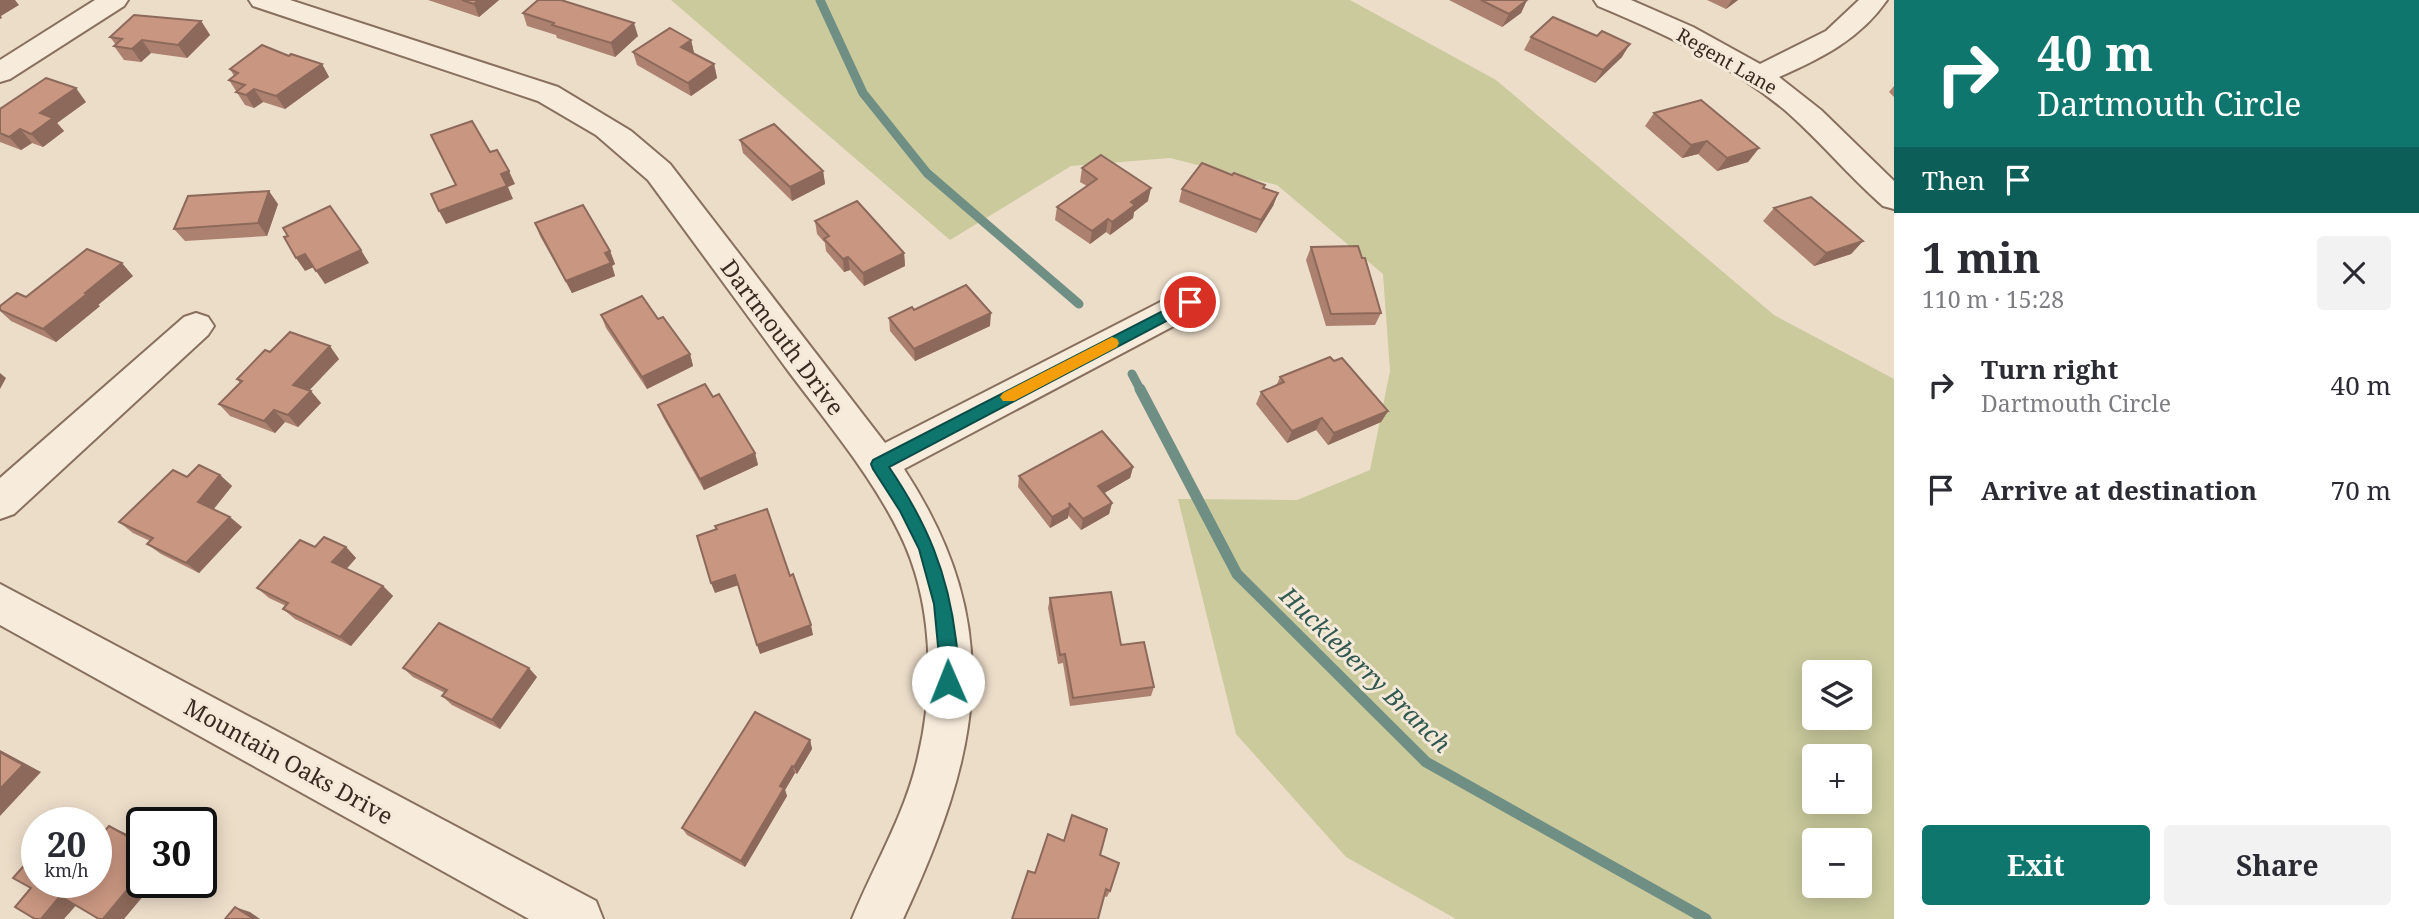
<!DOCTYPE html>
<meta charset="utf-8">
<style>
body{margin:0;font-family:"Noto Serif",serif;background:#f2f2f3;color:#2b2b33;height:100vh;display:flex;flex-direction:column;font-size:26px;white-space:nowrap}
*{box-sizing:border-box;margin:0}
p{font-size:23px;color:#7c7c81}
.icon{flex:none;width:38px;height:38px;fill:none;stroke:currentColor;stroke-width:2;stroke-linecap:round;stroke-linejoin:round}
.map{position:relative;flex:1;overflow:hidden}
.details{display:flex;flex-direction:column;background:#fff;width:525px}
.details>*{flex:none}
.hud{background:#0f766e;color:#fff;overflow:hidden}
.buttons{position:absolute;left:1802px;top:660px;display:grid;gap:14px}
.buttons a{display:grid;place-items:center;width:70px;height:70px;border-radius:7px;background:#fff;box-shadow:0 4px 18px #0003;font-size:35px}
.speed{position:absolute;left:21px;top:807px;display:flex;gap:14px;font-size:35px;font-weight:700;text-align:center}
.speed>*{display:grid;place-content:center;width:91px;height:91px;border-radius:50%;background:#fff;box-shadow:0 4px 18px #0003;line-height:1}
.speed small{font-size:18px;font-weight:400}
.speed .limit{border:4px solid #111;border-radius:10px;background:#fff;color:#111}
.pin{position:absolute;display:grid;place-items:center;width:60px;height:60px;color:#fff;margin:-30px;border:4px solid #fff;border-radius:50%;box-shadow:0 2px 7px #0007}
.me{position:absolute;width:77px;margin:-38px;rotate:359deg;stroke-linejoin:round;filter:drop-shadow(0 0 5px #0008)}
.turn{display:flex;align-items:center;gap:24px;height:147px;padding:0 28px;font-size:32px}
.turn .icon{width:91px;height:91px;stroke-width:2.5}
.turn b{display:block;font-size:49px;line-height:60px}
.then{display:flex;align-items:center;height:66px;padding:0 28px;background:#0003;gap:14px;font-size:26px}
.round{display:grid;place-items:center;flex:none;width:74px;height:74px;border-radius:7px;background:#f2f2f3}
.overview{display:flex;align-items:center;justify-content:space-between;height:119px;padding:0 28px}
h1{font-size:42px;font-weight:700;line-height:52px}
.primary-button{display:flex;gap:14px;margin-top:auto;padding:14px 28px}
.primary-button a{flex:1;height:80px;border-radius:7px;background:#0f766e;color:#fff;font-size:28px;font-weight:700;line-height:80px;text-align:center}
.primary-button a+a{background:#f2f2f3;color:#2b2b33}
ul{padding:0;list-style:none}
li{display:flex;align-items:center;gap:21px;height:105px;padding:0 28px}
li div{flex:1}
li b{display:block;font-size:26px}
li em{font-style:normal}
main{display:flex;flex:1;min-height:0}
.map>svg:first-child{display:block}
.green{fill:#caca9d;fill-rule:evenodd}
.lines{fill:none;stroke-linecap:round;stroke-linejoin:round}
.stream-far1{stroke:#708f84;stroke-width:9}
.stream{stroke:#708f84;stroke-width:11}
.minor-casing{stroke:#886f5e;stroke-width:4}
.minor{fill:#f7ecdc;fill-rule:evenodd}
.wall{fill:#ac816f}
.shaded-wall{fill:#8c695a}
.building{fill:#c89681;stroke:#8c695a;stroke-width:2}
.route{fill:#0f766e;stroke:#0a4d48;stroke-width:2}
.slow{fill:#f59e0b}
.labels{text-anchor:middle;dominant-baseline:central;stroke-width:6;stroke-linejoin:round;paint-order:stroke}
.far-street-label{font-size:19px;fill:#392a21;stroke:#f4e9d8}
.street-label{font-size:23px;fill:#392a21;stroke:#f4e9d8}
.water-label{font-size:24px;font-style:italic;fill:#315851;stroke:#f4e9d8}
</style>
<main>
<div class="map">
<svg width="1894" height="919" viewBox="0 0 1894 919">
<rect width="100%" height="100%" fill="#ecddc9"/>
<!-- green -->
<path class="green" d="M671,0h679l146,80 278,235 120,64v540h-438l-110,-62 -110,-123 -58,-235 119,1 73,-30 20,-99 -7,-97 -106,-89 -107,-27 -99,8 -121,74zM1815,672h45v46h-45zM1815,756h45v46h-45zM1815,840h45v46h-45z"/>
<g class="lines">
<!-- stream-far1 -->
<g class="stream-far1">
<path d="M820,0l43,93 64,80 152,131"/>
<path d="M1132,374l9,17"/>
</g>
<!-- stream -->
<path class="stream" d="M1140,389l97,185 189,188 280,157"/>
<!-- minor casing -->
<g class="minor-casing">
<g id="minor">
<path d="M95,0h33l-4,6 -114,73 -10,3v-22z"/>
<path d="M249,0h41l268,87 73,44 39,33 215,279 293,-150 12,-4 12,4 5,9 -5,9 -298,158c105,161 75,286 -1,450h-51c22,-54 53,-104 66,-162 17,-71 15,-156 -18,-223 -29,-59 -72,-110 -111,-162 -47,-64 -94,-128 -141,-192l-52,-45 -58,-34 -285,-95z"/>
<path d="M1594,0h37l62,27 67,37 66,-33 33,-31h28c-27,39 -65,58 -108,77l42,33 73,71v28l-11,-3c-34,-30 -63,-65 -97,-95 -56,-47 -121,-77 -188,-105z"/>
<path d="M196,313l12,4 6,9 -6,9 -194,179 -14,5v-41l184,-161z"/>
<path d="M0,584l596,317 7,18h-74l-529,-294z"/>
</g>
</g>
<!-- minor -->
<use href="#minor" class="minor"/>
</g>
<!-- wall -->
<g class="wall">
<path d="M428,0h71l-20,17z"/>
<path d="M1449,0h78l-6,13 -19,14z"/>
<path d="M1707,0h31l-12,9z"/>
<path d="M523,13l115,23 -23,21 -58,-19 -1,-3 -29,-9z"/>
<path d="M201,21l9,14 -23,23 -36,-5 -10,9 -17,-2 -10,-14 2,-1 -6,-8z"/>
<path d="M1597,36l25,21 -27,26 -71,-33 7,-13z"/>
<path d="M691,40l3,13 20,11 3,14 -26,18 -54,-31 -4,-13z"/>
<path d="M289,56l33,8 7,13 -44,32 -22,-7 -9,6 -9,-3 -16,-25 5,-4 -4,-7z"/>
<path d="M1894,86v11l-5,-5z"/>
<path d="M86,102l-29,21 7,8 -21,16 -11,-4 -11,7 -21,-8v-33z"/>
<path d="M1654,113l105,35 -11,14 -31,9 -19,-17 -16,4 -37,-32z"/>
<path d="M740,140l83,31 2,13 -33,17 -49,-48z"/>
<path d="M1082,168l66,33 -14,11 -1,6 -23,17 -4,-3 -16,12 -35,-24 2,-13 30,-21 -7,-4z"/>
<path d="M1265,185l-1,3 14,5 -5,13 -17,27 -77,-31 3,-13z"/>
<path d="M278,204l-11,32 -82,5 -11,-12z"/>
<path d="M1774,208l89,33 -12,13 -37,12 -51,-45z"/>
<path d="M815,221l89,32 1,13 -41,20 -14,-16 -6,2 -18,-21 -1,-8 -8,-9z"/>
<path d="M535,223l75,28 5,13 -3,2 3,10 -43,17 -32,-57z"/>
<path d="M1311,247l70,66 -6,12 -49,1 -20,-66z"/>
<path d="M133,276l-35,29 2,1 -44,36 -45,-21 -11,-10v-5l26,-9z"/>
<path d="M914,310l76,16 -75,35 -25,-30 -1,-13z"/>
<path d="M601,315l57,4 32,35 3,12 -46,23 -41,-61z"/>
<path d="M270,352l69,7 -30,31 12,13 -23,24 -13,-5 -10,11 -45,-17 -11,-12 21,-21 -3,-4z"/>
<path d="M1280,377l108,34 -7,11 -53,23 -12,-15 -29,13 -31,-39 5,-12 15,-6z"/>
<path d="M713,397l42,56 3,12 -54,25 -41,-73 -5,-12z"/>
<path d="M1133,467l-3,11 -26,15 8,10 -3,11 -28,16 -13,-15v3l-18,10 -32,-41 1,-11z"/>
<path d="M220,475l12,11 -18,23 28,18 -43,46 -38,-19 -14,-10 3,-3 -17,-8 -14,-11 68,-45z"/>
<path d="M315,547h31l10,11 -10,11 37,17 10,10 -42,50 -56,-27 -12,-10 3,-3 -17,-8 -12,-10z"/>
<path d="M1050,598l71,47 33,42 -3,9 -81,10 -7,-43 -5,1 -10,-56z"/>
<path d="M403,668l134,9 -37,52 -48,-24 -10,-9 3,-3 -32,-16z"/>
<path d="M810,740l2,9 -15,25 -2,-1 -10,17 2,6 -42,71 -58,-32 -5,-7z"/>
<path d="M1100,855l10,36 -3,6 -72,-24z"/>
</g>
<!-- shaded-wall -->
<g class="shaded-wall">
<path d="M0,0h15l4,5 -18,11 1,2 -2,1z"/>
<path d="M478,0h21l-20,17 -5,-13z"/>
<path d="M1527,0l-6,13 -19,14 7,-13z"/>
<path d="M1732,0h6l-12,9z"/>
<path d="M201,21l9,14 -23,23 -9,-13z"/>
<path d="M634,23l4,13 -23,21 -4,-14z"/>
<path d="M142,40l9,13 -10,9 -9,-13z"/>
<path d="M691,40l3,13 -13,-6z"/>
<path d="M1630,44l-8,13 -27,26 8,-13z"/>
<path d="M322,64l7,13 -44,32 -9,-13z"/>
<path d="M714,64l3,14 -26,18 -3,-13z"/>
<path d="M76,88l10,14 -29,21 7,8 -21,16 -12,-13 9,-21z"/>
<path d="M254,89l9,13 -9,6 -8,-13z"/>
<path d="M20,129l12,14 -11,7 -12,-13z"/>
<path d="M1707,141l-9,13 -16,4 9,-13z"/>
<path d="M1759,148l-11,14 -31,9 10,-13z"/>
<path d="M509,171l6,13 -7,3 5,12 -67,25 -7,-13 62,-37z"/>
<path d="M823,171l2,13 -33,17 -2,-14z"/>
<path d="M1151,188l-3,13 -14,11 -1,6 -23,17 2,-13 19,-20z"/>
<path d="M269,191l9,13 -11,32 -9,-13z"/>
<path d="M1278,193l-5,13 -17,27 5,-13z"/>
<path d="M1108,219l-2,13 -16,12 2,-13z"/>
<path d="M1863,241l-12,13 -37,12 12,-13z"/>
<path d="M361,250l8,13 -44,21 -9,-13z"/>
<path d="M610,251l5,13 -3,2 3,10 -43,17 -6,-12 39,-28z"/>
<path d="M904,253l1,13 -41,20 -1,-13z"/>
<path d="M305,254l9,13 -9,4 -9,-13z"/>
<path d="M848,257l2,13 -6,2 -1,-13z"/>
<path d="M122,263l11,13 -35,29 2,1 -44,36 -13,-13 42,-36z"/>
<path d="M991,313l-1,13 -75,35 -1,-12z"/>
<path d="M330,346l9,13 -36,38 -10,-12z"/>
<path d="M690,354l3,12 -46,23 -5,-12z"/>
<path d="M0,373l6,5 -6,11z"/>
<path d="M311,391l10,12 -23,24 -10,-12z"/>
<path d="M274,410l11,12 -10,11 -11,-12z"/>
<path d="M1388,411l-7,11 -53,23 6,-12z"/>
<path d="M1322,418l-6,12 -29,13 5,-12z"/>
<path d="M755,453l3,12 -54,25 -4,-11z"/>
<path d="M1133,467l-3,11 -34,20 2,-12z"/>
<path d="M220,475l12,11 -22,27 -12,-11z"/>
<path d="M1112,503l-3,11 -28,16 2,-11z"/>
<path d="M1070,507l-2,11 -18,10 2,-11z"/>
<path d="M230,517l12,10 -43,46 -13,-10z"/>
<path d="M346,547l10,11 -13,15 -11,-11z"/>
<path d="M735,575l4,10 -24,8 -4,-10z"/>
<path d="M383,586l10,10 -42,50 -11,-9z"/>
<path d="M811,625l2,10 -53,19 -3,-9z"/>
<path d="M529,668l8,9 -37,52 -8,-9z"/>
<path d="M810,740l2,9 -15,25 -3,-7z"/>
<path d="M0,750l41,22 -41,44z"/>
<path d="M792,766l3,7 -10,17 2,6 -42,71 -4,-6 39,-75z"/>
<path d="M109,826l16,7 17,9v2z"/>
<path d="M142,872v10h13l-31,37h-21z"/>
<path d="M60,896l19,6 -15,17h-23z"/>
<path d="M235,907l15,5 10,7h-6z"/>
</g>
<!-- building -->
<g class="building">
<path d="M462,0h16l-4,4z"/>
<path d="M538,0h23l73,23 -23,20 -59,-18 2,-2 -31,-10z"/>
<path d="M1481,0h46l-18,14z"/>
<path d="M134,15l67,6 -23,24 -36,-5 -10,9 -18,-3 8,-7 -12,-2z"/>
<path d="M1553,17l44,19 5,-5 28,13 -27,26 -72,-33z"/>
<path d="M670,28l21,12 -10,7 33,17 -26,19 -55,-31z"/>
<path d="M262,45l27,11 2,-2 31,10 -46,32 -22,-7 -8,6 -10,-3 9,-7 -16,-5 9,-7 -8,-4z"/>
<path d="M46,78l30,10 -36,25 13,5 -22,16 -11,-5 -11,8 -9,-4v-24z"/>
<path d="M1701,100l58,48 -32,10 -20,-17 -16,4 -37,-32z"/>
<path d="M472,121l18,31 7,-2 12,21 -8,3 6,12 -68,25 -8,-17 25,-9 -25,-50z"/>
<path d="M774,124l49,47 -33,16 -50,-47z"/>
<path d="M1101,155l50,33 -20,14 4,3 -23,17 -4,-3 -16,12 -35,-24 40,-28 -15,-11z"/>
<path d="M1202,163l30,12 2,-2 31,12 -2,3 15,5 -17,27 -79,-31z"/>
<path d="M269,191l-11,32 -84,6 14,-33z"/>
<path d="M1811,197l52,44 -37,12 -52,-45z"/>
<path d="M857,201l47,52 -41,20 -15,-16 -5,2 -19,-20 5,-3 -14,-15z"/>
<path d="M583,205l27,46 -5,2 6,10 -45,18 -31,-58z"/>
<path d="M330,206l31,44 -45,21 -11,-17 -9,4 -12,-21 4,-1 -5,-8z"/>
<path d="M1358,246l4,12h3l16,55 -50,1 -20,-67z"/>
<path d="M87,249l35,14 -37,30 2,1 -44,35 -43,-19v-4l17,-13 9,4z"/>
<path d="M966,285l25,28 -77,36 -25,-31 23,-11 2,3z"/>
<path d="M642,296l16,23 5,-2 27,37 -48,23 -41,-62z"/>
<path d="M290,332l40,14 -37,39 18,6 -23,24 -14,-5 -10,11 -45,-17 23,-23 -5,-2 28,-29 5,2z"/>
<path d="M1330,357l4,4 8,-3 46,53 -54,22 -12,-15 -30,13 -31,-39 23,-10 -4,-5z"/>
<path d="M705,384l8,13 6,-3 36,59 -55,26 -42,-74z"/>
<path d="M1102,431l31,36 -35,19 14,17 -29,16 -14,-16 1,4 -18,10 -33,-41z"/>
<path d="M199,465l21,10 -22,27 32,15 -44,46 -39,-19 6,-6 -34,-16 54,-52 14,7z"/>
<path d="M767,509l23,67 3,-2 18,51 -54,20 -22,-70 -24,8 -14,-47 20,-7 -2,-3z"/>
<path d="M324,537l22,10 -14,15 51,24 -43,51 -57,-28 5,-6 -31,-15 43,-48 15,7z"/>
<path d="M1111,592l10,53 23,-3 10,45 -81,11 -8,-44 -5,1 -10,-57z"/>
<path d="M439,623l90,45 -37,52 -50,-24 5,-6 -44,-22z"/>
<path d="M755,712l55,28 -16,27 -2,-1 -12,20 4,2 -43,73 -59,-33z"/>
<path d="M0,752l23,13 -23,24z"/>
<path d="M1072,815l35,14 -7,26 19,8 -9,28 -4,-2 -8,30h-86l16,-48 7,2 13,-39 16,7z"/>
<path d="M68,816l11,6h-17z"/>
<path d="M109,826l33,18v28l-39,47h-4l-39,-23 -19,23h-6l-20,-12 16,-19 -18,-10 24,-27v31h59v-49l5,2z"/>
<path d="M235,907l19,12h-29z"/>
</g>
<!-- route -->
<path class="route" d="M1190,297l5,1v8l-306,161c38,56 59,106 67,173 2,16 5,34 -1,48l-7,3 -6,-3 -8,-84 -15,-55 -19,-38 -27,-42 -2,-5 2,-4z"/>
<!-- slow -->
<path class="slow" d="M1112,337l5,2 2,4 -2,4 -103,54h-11l-3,-4 3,-4z"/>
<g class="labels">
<!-- far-street labels -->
<g class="far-street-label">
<text transform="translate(1727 61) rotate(30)">Regent Lane</text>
</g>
<!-- street labels -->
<g class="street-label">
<text transform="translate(783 337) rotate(53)">Dartmouth Drive</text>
<text transform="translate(289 761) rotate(29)">Mountain Oaks Drive</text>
</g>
<!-- water labels -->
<g class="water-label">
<text transform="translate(1366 669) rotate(44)">Huckleberry Branch</text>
</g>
</g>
</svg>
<div class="buttons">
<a><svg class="icon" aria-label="layers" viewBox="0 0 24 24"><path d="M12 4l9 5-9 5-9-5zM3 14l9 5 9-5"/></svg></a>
<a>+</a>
<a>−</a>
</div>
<div class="speed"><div>20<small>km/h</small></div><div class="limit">30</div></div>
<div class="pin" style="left:1190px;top:302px;background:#d93025"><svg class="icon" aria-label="arrive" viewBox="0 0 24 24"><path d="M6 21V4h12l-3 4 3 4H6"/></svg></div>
<svg class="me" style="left:948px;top:682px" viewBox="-20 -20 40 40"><circle r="19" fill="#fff"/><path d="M0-13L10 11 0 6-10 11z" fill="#0f766e"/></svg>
</div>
<section class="details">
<div class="hud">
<div class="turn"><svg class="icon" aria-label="right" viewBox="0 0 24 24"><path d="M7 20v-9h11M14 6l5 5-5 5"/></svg><div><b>40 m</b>Dartmouth Circle</div></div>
<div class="then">Then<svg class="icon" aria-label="arrive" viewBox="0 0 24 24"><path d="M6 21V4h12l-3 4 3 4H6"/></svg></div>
</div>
<div class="overview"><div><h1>1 min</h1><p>110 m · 15:28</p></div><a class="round"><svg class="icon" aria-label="close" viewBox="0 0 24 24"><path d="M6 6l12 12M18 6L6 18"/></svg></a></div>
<ul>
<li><svg class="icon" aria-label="right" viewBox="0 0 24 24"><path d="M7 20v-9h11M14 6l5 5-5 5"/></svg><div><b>Turn right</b><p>Dartmouth Circle</p></div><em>40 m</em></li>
<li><svg class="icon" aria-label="arrive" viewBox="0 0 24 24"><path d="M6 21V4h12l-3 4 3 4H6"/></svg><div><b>Arrive at destination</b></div><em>70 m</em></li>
</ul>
<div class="primary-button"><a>Exit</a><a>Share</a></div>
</section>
</main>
